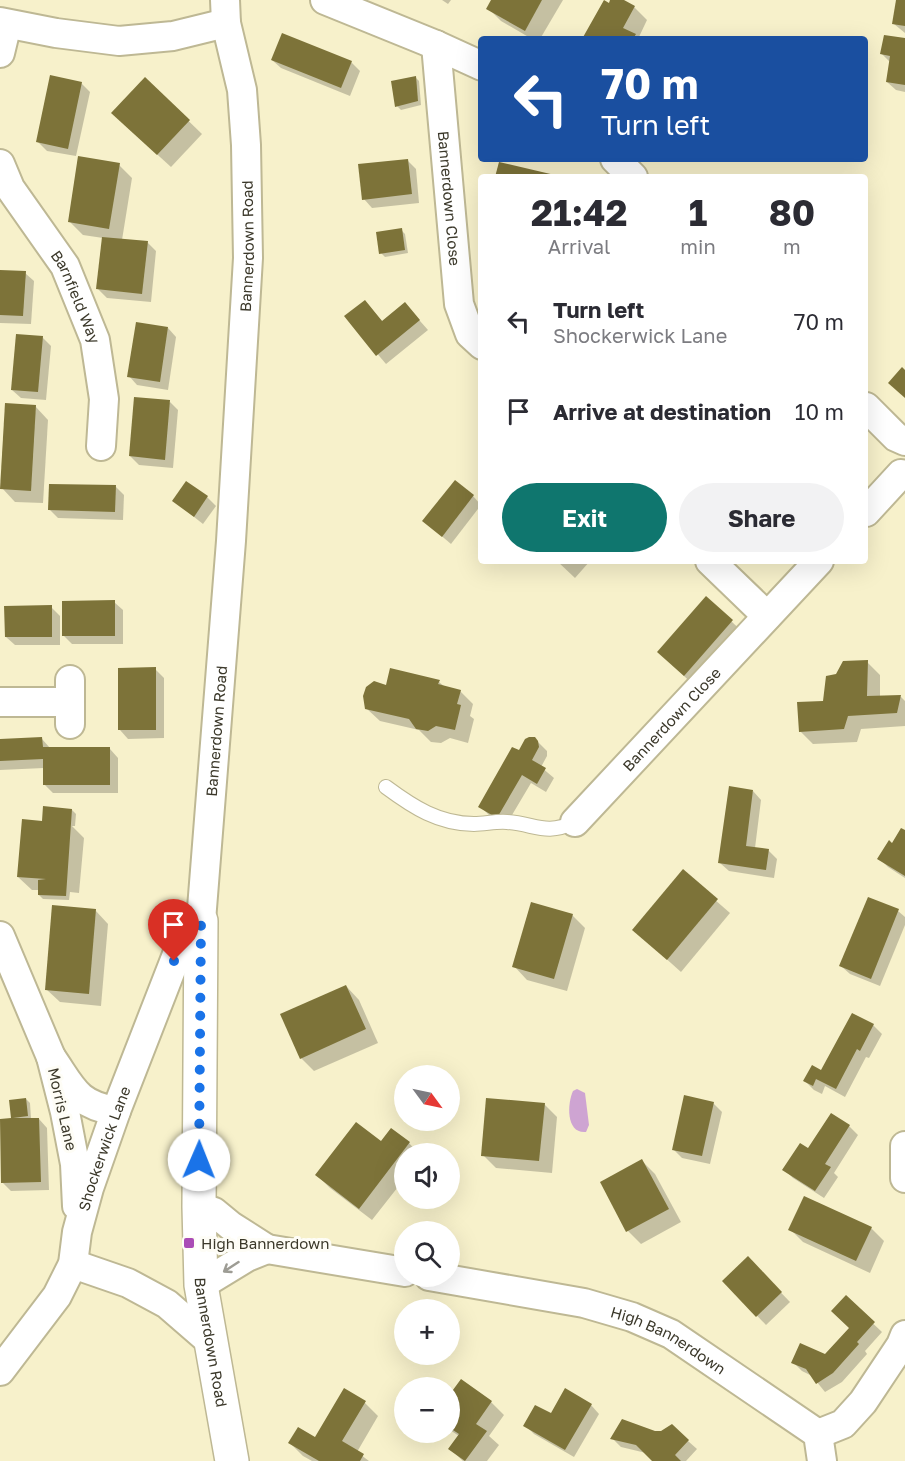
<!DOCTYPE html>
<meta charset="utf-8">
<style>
body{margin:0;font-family:"Golos Text",sans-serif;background:#f2f2f3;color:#2b2b33;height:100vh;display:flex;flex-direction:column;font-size:22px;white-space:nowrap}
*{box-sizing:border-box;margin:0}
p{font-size:20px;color:#7c7c81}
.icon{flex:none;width:33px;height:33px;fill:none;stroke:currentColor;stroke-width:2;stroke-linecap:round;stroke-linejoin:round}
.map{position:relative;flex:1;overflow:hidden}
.details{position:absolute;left:478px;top:174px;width:390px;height:390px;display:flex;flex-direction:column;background:#fff;border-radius:6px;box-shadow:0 6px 24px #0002}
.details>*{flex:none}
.guide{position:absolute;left:478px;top:36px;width:390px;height:126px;border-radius:6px;box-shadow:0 6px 24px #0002;background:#1a4fa0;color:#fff;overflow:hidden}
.needle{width:39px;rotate:123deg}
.controls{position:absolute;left:394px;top:1065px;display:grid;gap:12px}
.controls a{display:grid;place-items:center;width:66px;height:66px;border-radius:50%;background:#fff;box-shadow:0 6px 24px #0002;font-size:30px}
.pin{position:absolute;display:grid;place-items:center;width:51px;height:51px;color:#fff;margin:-62px -26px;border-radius:50% 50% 50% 0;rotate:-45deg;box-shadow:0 0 6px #0007}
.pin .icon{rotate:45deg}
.me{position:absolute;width:66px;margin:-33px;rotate:1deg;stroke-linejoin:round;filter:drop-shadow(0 0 4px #0008)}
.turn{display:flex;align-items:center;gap:21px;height:126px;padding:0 24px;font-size:27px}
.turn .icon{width:78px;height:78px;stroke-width:2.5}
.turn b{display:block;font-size:42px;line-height:51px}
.eta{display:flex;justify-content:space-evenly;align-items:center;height:102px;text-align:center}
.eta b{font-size:36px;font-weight:700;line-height:42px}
.button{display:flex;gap:12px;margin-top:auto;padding:12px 24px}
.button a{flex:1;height:69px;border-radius:36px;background:#0f766e;color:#fff;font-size:24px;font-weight:700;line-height:69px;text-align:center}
.button a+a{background:#f2f2f3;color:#2b2b33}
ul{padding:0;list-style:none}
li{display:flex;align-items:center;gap:18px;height:90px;padding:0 24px}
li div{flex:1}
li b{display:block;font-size:22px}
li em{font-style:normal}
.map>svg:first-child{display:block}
.water{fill:#cea4d2}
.shadow{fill:#0003}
.building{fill:#7d7339}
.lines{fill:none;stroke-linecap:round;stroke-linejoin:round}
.service-casing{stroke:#beb894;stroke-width:16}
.minor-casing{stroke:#beb894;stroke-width:32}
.tertiary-casing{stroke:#beb894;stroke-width:36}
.service{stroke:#fff;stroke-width:14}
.minor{stroke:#fff;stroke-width:28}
.tertiary{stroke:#fff;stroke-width:33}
.oneway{stroke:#9d9c94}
.route{stroke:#1a73e8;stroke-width:10;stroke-dasharray:0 18}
.poi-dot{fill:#aa4cb6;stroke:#fefdf6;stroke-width:2}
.labels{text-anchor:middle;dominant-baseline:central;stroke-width:6;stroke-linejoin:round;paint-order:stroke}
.street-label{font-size:15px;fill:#3b382a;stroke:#fefdf6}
.poi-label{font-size:15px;fill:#3b382a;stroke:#fefdf6;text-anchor:start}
</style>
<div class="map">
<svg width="905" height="1461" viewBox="0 0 905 1461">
<rect width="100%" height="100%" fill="#f7f1cb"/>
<!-- water -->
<path class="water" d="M577,1089l8,4 4,32 -3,7c-20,2 -19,-28 -13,-41z"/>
<!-- shadow -->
<g class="shadow">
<path d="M442,0h9l-3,4z"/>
<path d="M493,0h70l-23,39h-8l-31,-18 -13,-13z"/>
<path d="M612,0h9l13,7 13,13 -9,19h-55z"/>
<path d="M898,0h7v33l-11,-9z"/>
<path d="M905,40v52l-9,-2 -9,-8 4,-19 -9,-9z"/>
<path d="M272,60l79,2 9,9 -10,25 -69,-28z"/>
<path d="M415,77l4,4 2,24 -20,5 -4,-4z"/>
<path d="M145,79l57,55 -31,33 -45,-41z"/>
<path d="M81,83l9,9 -14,64 -29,-5 -9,-9z"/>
<path d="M407,160l9,9 3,34 -47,5 -8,-9z"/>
<path d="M119,165l13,13 -10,62 25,2 9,9 -5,51 -44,-4 -9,-9 5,-51 -20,-3 -13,-13z"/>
<path d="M401,230l4,4 3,19 -23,4 -4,-4z"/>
<path d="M0,271l25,2 9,8 -3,43 -31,-1z"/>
<path d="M365,302l18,20 22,-18 23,26 -42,34 -40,-47z"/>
<path d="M168,328l8,9 -8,53 -31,-5 -8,-9z"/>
<path d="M42,337l9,9 -5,54 -25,-2 -9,-8z"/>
<path d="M170,402l8,8 -5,58 -34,-3 -9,-9z"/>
<path d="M35,406l13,14 -5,83 -28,-1 -13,-14z"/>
<path d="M116,487l8,8 -1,25 -65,-2 -9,-9z"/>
<path d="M473,496l8,9 -30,39 -27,-23z"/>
<path d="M207,497l9,9 -13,18 -29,-23z"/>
<path d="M557,561h33l-15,17z"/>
<path d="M707,599l38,35 -48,54 -25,-23z"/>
<path d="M114,602l9,8v34h-51l-8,-8z"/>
<path d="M51,607l9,9v29h-45l-9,-8z"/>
<path d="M867,662l13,13v22h21l4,4v25l-44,3 -4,13 -44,2 -13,-13 24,-29z"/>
<path d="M155,669l9,9v60l-36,1 -8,-9z"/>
<path d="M439,682l6,5 15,4 13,13 -3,12 4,3 -6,24 -18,-5 -9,5 -10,-1 -12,-12 -39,-9 -14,-13 21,-22z"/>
<path d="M42,739l8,9 60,1 8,9v35h-65l-9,-9v-16l-44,2v-29z"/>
<path d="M535,739l12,12v5l-6,11 13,11 -8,14 -15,-9 -25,42 -17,-10 -9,-9 39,-53z"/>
<path d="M753,791l8,9 -6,48 13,2 9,9 -3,19 -45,-7 -9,-8z"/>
<path d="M72,810l4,4 -1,12h-3l12,12 -5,55 -9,-1 -1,8 -26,-1 -4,-4v-5h-7l-14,-13 25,-55z"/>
<path d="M905,832v46l-17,-11 -9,-9z"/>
<path d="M683,872l47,41 -49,59 -47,-42z"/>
<path d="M868,898l30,13 7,6v8l-25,61 -30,-12 -9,-8z"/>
<path d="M95,910l13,14 -7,82 -41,-4 -14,-13z"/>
<path d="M572,915l13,13 -18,63 -40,-11 -13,-14z"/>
<path d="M346,986l13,14 19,43 -64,28 -13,-13z"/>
<path d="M873,1025l9,9 -13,24 -3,-1 -21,40 -20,-11 -3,8 -8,-4 -9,-9 17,-9z"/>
<path d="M26,1099l4,4 1,16h8l8,9 2,62 -38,1 -9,-9 11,-62 -3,-19z"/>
<path d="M713,1103l9,9 -12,52 -28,-6 -9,-9z"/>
<path d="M544,1104l13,13 -5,56 -56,-5 -13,-13z"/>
<path d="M832,1115l17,11 9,9 -24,38 4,4 -14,21 -31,-20 -9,-9 25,-19z"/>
<path d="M409,1143l10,11h-14v24l-33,42 -42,-32 -13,-13 64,-31z"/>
<path d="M642,1161l13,13 26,48 -40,22 -13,-13z"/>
<path d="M871,1228l13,13 -14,32 -67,-31 -13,-13z"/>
<path d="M748,1258l42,44 -24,23 -42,-44z"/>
<path d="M846,1298l36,34 -17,19 2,3 -25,28 -17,10 -13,-16 -10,-5 -9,-9 32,-6 26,-28z"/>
<path d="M461,1381l30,21 13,13 -15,21 10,9 -12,16h-24l-13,-12 9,-13 -9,-6v-33z"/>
<path d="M344,1390l21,13 13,13 -21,36 12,9h-57l-9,-5 -13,-13 25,-4z"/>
<path d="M591,1405l8,9 -25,43 -40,-23 -9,-9 26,-10z"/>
<path d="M654,1432l34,9 9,8 -11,12h-32l-8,-8 -25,-6 -9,-9z"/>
</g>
<!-- building -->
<g class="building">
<path d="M491,0h51l-17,31 -39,-22z"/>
<path d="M604,0l5,3 1,-3h14l11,6 -12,22 13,6 -3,5h-51z"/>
<path d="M896,0h9v26l-13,-2z"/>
<path d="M282,33l70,28 -11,27 -70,-28z"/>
<path d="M884,35l21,3v47l-19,-3 4,-26 -10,-2z"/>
<path d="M50,75l32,7 -14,67 -32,-7z"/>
<path d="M416,76l2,25 -23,6 -4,-26z"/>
<path d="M145,77l45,43 -33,35 -46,-42z"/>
<path d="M78,156l42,7 -11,66 -41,-7z"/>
<path d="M408,159l4,35 -50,6 -4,-36z"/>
<path d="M499,162l60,14v1h-64z"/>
<path d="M402,228l3,22 -26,4 -3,-22z"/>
<path d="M102,237l46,4 -6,53 -46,-5z"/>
<path d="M0,270l26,1 -3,45 -23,-1z"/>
<path d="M365,300l17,21 23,-19 15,18 -44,36 -32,-40z"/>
<path d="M136,322l32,5 -8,55 -33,-5z"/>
<path d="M16,334l27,2 -5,56 -27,-2z"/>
<path d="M902,367l3,3v28l-17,-15z"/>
<path d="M134,397l36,3 -5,60 -36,-4z"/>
<path d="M5,403l31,2 -5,86 -31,-2z"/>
<path d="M455,480l19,15 -32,42 -20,-16z"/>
<path d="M186,481l22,15 -14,21 -22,-16z"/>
<path d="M49,484l67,1 -1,27 -67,-2z"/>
<path d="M706,596l27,24 -49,56 -27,-24z"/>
<path d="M115,600v36h-53v-35z"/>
<path d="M52,605v32h-47l-1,-31z"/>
<path d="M868,660l-1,36 34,-1 -4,18 -49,3 -4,13 -45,3 -2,-30 26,-1 3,-25 10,-2 7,-13z"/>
<path d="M156,667v63h-38v-62z"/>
<path d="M390,668l50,12 -2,4 23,6 -4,14 4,1 -6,25 -19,-4 -8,5 -12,-2 -7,-10 -44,-10 -2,-13 3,-9 8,-6 12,4z"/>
<path d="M42,737l1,10h67v38h-67v-26l-43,2v-22z"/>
<path d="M529,737h6l3,4 1,6 -7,13 14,8 -9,16 -15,-9 -25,43 -19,-11 34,-60 7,3 6,-11z"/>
<path d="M729,786l24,4 -7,56 23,3 -3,21 -48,-7z"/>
<path d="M43,806l29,3 -6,87 -28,-1v-15l8,-1 -29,-2 5,-58 20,2z"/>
<path d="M901,828l4,2v46l-28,-17 12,-19 3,3z"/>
<path d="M683,869l35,30 -51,61 -35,-30z"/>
<path d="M868,897l31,12 -28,70 -32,-13z"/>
<path d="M531,902l42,12 -19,65 -42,-12z"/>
<path d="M52,905l44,4 -7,85 -44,-4z"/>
<path d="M346,985l20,44 -66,30 -20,-45z"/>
<path d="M852,1013l22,11 -14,27 -3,-2 -21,40 -20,-10 -3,7 -10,-5 9,-16 9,5z"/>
<path d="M684,1095l30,7 -12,54 -30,-6z"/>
<path d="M26,1098l2,18 -15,2h26l2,64 -40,1 -1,-64 11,-1 -2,-18z"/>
<path d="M486,1098l59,5 -6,58 -58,-5z"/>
<path d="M831,1113l19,12 -25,39 6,3 -16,24 -33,-21 18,-27 8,5z"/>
<path d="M356,1122l25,19 10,-13 19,14 -51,67 -44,-34z"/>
<path d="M642,1159l27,50 -43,23 -26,-50z"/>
<path d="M804,1196l68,31 -16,34 -68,-31z"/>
<path d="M748,1256l34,36 -26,25 -34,-36z"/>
<path d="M846,1295l29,27 -18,20 2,2 -26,29 -17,11 -10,-15 -15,-6 9,-20 25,11 24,-26 -18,-17z"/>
<path d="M461,1379l31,22 -16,23 11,7 -22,30 -17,-12 11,-15 -9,-6v-34z"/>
<path d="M344,1388l22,13 -24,40 22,13 -4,7h-41l-31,-18 10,-16 17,10z"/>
<path d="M565,1388l27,16 -27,46 -42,-24 12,-21 16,8z"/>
<path d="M622,1419l33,12h6l11,-7 17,16 -14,15 6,6h-29l-16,-16 -26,-6z"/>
</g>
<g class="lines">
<!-- service casing -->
<g class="service-casing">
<path id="service" d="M386,787c27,20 53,37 88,37 11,0 22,-3 33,-2 29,2 38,14 68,0"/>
</g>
<!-- minor casing -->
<g class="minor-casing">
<g id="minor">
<path d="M325,0l111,45 46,21"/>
<path d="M0,22l56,11 63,8 54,-5 53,-13"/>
<path id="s1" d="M436,45l23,259 11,30 12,11"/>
<path d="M0,53l7,-29"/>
<path d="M615,159l18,18"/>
<path id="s2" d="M0,164l10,24 55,78 30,74 9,59 -3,47"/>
<path d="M866,407l30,30 9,4"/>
<path d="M866,512l35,-38"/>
<path d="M710,561l57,55"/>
<path d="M70,680v44"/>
<path d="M0,702h69"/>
<path id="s3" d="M575,822l244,-261"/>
<path d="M0,936l51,121"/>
<path d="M905,1146v32"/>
<path d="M77,1206l-2,-42 -10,-52 -14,-55c21,30 25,48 65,54"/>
<path d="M199,1207l15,5 17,14 36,23 -20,8 -46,28"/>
<path d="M267,1249l138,23"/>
<path d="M73,1264l55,19 39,21 45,39"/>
<path id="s4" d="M429,1276l155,27 48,14 39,17 147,100 4,27"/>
<path id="s5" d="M0,1371l57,-75 16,-32 4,-32 12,-44 27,-77 67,-172 18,-18 30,-380 17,-283 -2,-113 -4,-55 -16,-67 -1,-23"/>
<path d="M818,1434l25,-10 20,-22 38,-57 4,-10"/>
</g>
</g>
<!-- tertiary casing -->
<g class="tertiary-casing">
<g id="tertiary">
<path id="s6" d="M201,921l-2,286 2,78 31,176"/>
</g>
</g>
<!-- service -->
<use href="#service" class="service"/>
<!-- minor -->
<use href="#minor" class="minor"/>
<!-- tertiary -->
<use href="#tertiary" class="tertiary"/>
</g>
<!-- one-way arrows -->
<defs><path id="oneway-shaft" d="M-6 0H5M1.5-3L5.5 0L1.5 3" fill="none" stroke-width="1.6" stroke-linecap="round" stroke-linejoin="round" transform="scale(1.5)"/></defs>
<use class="oneway" href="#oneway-shaft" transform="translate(231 1267) rotate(147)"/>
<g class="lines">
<!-- route -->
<path class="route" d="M174,961l9,-22 18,-18 -2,239"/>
</g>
<!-- markers -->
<rect class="poi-dot" x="183" y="1237" width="12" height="12" rx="3"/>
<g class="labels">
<!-- street labels -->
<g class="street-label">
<text stroke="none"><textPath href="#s1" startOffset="154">Bannerdown Close</textPath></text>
<text stroke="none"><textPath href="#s5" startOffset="1176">Bannerdown Road</textPath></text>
<text stroke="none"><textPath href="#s2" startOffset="154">Barnfield Way</textPath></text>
<text stroke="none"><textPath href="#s3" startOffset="141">Bannerdown Close</textPath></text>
<text stroke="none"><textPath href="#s5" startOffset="690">Bannerdown Road</textPath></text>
<text transform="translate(63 1109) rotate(77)">Morris Lane</text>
<text stroke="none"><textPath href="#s5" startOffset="250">Shockerwick Lane</textPath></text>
<text stroke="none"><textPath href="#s6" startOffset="422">Bannerdown Road</textPath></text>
<text stroke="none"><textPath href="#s4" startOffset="250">High Bannerdown</textPath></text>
</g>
<!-- poi labels -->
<g class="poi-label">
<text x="201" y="1243">High Bannerdown</text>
</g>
</g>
</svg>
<div class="controls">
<a><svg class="needle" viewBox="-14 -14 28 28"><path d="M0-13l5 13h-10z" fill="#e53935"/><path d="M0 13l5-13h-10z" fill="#7c7c81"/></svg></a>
<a><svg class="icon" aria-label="sound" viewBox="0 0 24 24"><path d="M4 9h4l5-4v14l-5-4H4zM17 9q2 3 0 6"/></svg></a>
<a><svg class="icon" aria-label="search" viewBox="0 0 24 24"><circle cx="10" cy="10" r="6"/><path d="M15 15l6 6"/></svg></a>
<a>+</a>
<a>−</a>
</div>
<div class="pin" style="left:174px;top:961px;background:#d93025"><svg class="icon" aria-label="arrive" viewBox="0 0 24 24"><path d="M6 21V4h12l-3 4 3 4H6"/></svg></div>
<svg class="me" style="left:199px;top:1160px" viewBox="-20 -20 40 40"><circle r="19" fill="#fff"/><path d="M0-13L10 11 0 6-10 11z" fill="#1a73e8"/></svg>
<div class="guide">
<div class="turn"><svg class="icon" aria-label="left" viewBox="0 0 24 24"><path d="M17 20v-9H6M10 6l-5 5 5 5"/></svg><div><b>70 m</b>Turn left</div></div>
</div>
<section class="details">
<div class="eta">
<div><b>21:42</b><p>Arrival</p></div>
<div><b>1</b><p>min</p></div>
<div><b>80</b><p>m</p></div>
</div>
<ul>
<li><svg class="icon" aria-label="left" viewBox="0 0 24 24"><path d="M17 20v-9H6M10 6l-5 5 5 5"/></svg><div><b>Turn left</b><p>Shockerwick Lane</p></div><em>70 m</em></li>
<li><svg class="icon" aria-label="arrive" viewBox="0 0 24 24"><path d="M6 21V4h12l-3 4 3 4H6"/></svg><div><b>Arrive at destination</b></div><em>10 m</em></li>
</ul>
<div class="button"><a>Exit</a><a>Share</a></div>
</section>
</div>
